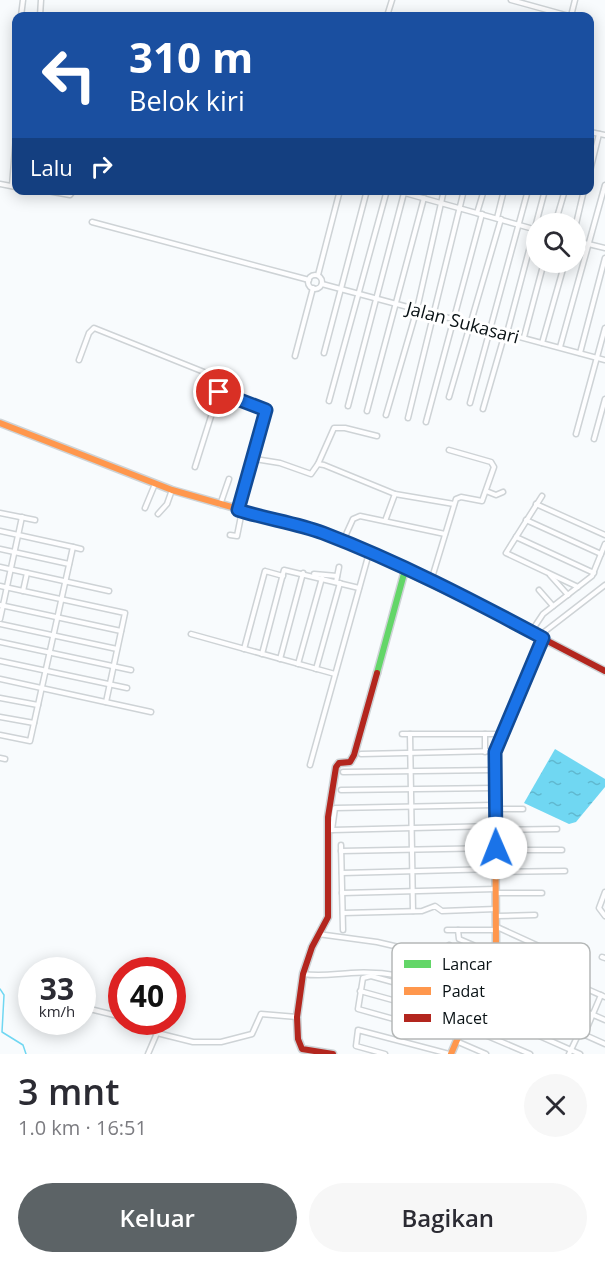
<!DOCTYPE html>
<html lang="id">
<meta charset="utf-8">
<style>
body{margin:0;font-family:"Open Sans",sans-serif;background:#f7f7f7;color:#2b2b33;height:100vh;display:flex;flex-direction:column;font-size:22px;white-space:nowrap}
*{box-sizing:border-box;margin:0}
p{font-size:20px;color:#7c7c81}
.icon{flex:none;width:33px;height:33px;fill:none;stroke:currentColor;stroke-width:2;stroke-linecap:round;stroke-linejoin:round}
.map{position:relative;height:1054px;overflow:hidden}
.drawer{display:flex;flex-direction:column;background:#fff;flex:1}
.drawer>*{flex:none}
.guide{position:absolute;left:12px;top:12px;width:582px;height:183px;border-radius:12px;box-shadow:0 3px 15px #0003;background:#1a4fa0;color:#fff;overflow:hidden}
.fabs{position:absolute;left:526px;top:213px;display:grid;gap:12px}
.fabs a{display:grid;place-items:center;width:60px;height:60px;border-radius:50%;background:#fff;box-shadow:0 3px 15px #0003;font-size:30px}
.speed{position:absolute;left:18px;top:957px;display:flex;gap:12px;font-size:30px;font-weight:700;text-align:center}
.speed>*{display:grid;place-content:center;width:78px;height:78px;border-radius:50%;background:#fff;box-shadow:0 3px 15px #0003;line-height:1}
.speed small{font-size:15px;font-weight:400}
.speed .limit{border:9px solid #d22;background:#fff;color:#111}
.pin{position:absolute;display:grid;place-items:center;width:51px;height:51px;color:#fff;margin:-26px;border:3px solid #fff;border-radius:50%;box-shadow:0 2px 6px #0007}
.me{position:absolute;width:66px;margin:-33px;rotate:359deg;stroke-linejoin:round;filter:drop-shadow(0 0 4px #0008)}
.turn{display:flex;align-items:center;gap:21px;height:126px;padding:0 18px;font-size:27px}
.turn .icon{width:78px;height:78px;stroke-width:2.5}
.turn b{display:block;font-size:42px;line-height:51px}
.then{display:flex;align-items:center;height:57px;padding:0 18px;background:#0003;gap:12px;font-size:22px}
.round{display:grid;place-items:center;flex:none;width:63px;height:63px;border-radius:32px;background:#f7f7f7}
.headline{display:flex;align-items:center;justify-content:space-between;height:102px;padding:0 18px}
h1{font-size:36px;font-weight:600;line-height:45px}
.primary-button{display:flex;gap:12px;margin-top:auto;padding:12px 18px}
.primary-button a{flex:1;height:69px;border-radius:36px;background:#5c6366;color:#fff;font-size:24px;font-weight:600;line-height:69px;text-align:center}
.primary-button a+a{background:#f7f7f7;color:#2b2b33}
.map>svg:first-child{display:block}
.water{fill:url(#water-ripples)}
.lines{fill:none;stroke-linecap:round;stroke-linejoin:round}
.stream{stroke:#70d7f2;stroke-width:1.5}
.street-casing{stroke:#ced3d6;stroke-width:7}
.fast-casing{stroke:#ced3d6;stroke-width:9}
.slow-casing{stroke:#ced3d6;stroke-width:9}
.jam-casing{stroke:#ced3d6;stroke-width:9}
.street{stroke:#fefeff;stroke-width:4}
.fast{stroke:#63d668;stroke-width:6}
.slow{stroke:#ff974d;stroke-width:6}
.jam{stroke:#b3261e;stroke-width:6}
.route-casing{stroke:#114b97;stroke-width:15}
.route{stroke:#1a73e8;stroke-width:10}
.labels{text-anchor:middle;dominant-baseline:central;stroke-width:6;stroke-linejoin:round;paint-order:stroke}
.street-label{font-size:18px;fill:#081114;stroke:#fff}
.key{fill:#fff;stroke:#b5b8b8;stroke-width:1.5}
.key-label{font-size:16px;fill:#081114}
</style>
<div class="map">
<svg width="605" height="1054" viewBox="0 0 605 1054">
<defs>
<pattern id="water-ripples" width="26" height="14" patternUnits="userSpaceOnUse" patternTransform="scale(1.5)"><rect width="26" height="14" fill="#70d7f2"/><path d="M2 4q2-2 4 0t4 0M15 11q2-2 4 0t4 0" fill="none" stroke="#60b8cf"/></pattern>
</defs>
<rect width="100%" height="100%" fill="#f8fbfd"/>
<!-- water -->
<path class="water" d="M555,749l50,30v8l-29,35 -7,2 -45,-21z"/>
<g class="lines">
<!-- stream -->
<path class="stream" d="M0,989l4,6 -2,37 21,13 3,9"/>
<!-- street casing -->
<g class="street-casing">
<g id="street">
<path d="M511,0l58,16"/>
<path d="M21,16l2,-16"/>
<path d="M40,16l1,-16"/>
<path d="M387,16l5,-16"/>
<path d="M571,16l4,-16"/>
<path d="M590,132l15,3"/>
<path d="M590,171l9,-37"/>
<path d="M0,184l16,3"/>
<path d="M12,186l4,-49"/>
<path d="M42,190l28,5 4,-5"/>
<path d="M394,190l143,40"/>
<path d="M477,213l7,-23"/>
<path d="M497,218l7,-28"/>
<path d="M92,222l217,58"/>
<path d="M555,224l10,-34"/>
<path d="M576,224l8,-34"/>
<path d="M576,241l29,7"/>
<path d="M318,275l22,-85"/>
<circle cx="315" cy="282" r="7"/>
<path d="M322,284l283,76"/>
<path d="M507,333l38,-143"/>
<path d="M524,337l20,-75"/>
<path d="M542,343l23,-81"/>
<path d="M560,347l45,-162"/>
<path d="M324,353l43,-163"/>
<path d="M580,353l25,-95"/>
<path d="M295,356l18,-68"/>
<path d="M79,360l10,-27 5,-5 125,50 1,14 46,18 -14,50"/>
<path d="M449,397l52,-178"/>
<path d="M329,401l58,-211"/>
<path d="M470,403l58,-213"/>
<path d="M348,406l56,-213"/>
<path d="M483,409l22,-76"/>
<path d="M367,411l57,-213"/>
<path d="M386,415l31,-106 27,-119"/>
<path d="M408,418l56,-228"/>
<path d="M426,422l56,-208"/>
<path d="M576,434l29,-106"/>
<path d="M594,439l11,-40"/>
<path d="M318,464l16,-36h11l32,8"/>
<path d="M195,467l24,-76"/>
<path d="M486,491l10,4 7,-3"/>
<path d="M542,496l-36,57 72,34"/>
<path d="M536,504l69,31"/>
<path d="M220,505l9,-26"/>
<path d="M145,508l10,-24"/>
<path d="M239,510l12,-47 4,-4 25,4 31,11 7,-10 6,1 71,29 59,10"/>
<path d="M0,513l35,7"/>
<path d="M158,514l9,-10 5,-14"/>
<path d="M526,520l75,34"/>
<path d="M385,521l10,-27"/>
<path d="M0,531l73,16 -43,194 -30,-6"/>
<path d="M230,535l7,1 5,-25"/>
<path d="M516,537l78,36"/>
<path d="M343,541l10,-22 7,-3 85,18"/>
<path d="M73,547l8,2"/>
<path d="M0,549l69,15"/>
<path d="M0,567l109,24"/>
<path d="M314,574l23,2"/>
<path d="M550,575l18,20"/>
<path d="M431,581l25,-82 5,-2 21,4 12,-34 -3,-5 -42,-12"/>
<path d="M336,582l3,-15"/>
<path d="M0,586l125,27 -19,89"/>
<path d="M539,590l14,16"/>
<path d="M23,591l4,-18"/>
<path d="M0,605l121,26"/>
<path d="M0,619l22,-102"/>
<path d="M0,624l117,25"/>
<path d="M531,632l12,-18 49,-38 13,-32"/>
<path d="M191,634l144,40"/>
<path d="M539,636l66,-51"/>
<path d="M0,642l131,28"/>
<path d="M244,649l21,-78 18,5"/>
<path d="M262,654l22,-84 75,18"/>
<path d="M538,654l10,-13"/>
<path d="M280,659l23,-86"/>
<path d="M0,661l127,27"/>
<path d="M298,664l24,-86"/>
<path d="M316,669l24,-86"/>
<path d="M0,679l151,33"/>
<path d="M0,698l38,7"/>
<path d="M0,717l34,6"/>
<path d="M402,734h99"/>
<path d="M410,734l3,177"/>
<path d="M485,734v18"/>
<path d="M361,754l134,-3"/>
<path d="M0,758l5,1"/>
<path d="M310,765l59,-212"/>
<path d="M343,772l152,-2"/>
<path d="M341,790l154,-2"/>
<path d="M496,809h27"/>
<path d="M332,830l3,-22 160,-3"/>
<path d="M332,830l163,-4"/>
<path d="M496,830l61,-1"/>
<path d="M341,845l2,85"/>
<path d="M496,850h66"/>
<path d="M341,851l154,-3"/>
<path d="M496,872l69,-1"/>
<path d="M342,873l154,-4"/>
<path d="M605,892l-6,16 6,8"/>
<path d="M342,893l154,-4"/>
<path d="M497,893h45"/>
<path d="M343,913l79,-2 13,-5 7,5 54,-2"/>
<path d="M497,916l38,-1"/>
<path d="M497,927l70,32"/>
<path d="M447,930h49"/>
<path d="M458,930l1,9 14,6"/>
<path d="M318,934l59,8 69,16"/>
<path d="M496,949l109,48"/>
<path d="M602,957l3,1"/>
<path d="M489,969l116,51"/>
<path d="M303,974c17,3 31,0 48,-1 31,-2 59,3 88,13l10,-41"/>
<path d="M480,988l125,56"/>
<path d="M360,991l105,29"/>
<path d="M472,1006l108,48"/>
<path d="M116,1015l6,-18"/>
<path d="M82,1016l8,-7 32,8"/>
<path d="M135,1022l22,11"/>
<path d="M464,1026l66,28"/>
<path d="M584,1035l17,-40"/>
<path d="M458,1037l-100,-28 5,-31 8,-2 102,28"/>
<path d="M456,1041l30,13"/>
<path d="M148,1054l9,-21 36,9h28l31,-8 9,-20 36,3"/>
<path d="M385,1054l-29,-8 2,-16 91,24"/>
<path d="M569,1054l10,-21"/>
</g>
</g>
<!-- fast casing -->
<g class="fast-casing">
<g id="fast">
<path d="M291,524l52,17 166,80"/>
<path d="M377,673l28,-103"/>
</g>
</g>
<!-- slow casing -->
<g class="slow-casing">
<g id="slow">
<path d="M0,423l172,67 119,34"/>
<path d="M451,1054l45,-105 -1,-178"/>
</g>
</g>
<!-- jam casing -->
<g class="jam-casing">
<g id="jam">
<path d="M509,621l96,50"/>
<path d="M495,771v-20l48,-113"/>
<path d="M333,1054l-31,-5 -4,-10 -1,-22 6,-43 9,-27 16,-30v-100l8,-50 3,-4 11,-1 4,-7 23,-82"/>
</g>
</g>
<!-- street -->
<use href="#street" class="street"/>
<!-- fast -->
<use href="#fast" class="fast"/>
<!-- slow -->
<use href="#slow" class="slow"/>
<!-- jam -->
<use href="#jam" class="jam"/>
</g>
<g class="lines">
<!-- route casing -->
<g class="route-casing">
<path id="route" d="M219,392l47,18 -28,100c28,9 58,13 85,23 76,29 149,67 220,105l-48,114 1,96"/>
</g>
<!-- route -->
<use href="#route" class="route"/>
</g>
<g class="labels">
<!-- street labels -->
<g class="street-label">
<text transform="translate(463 322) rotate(15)">Jalan Sukasari</text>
</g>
</g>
<!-- legend -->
<rect x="392" y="943" width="198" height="96" rx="9" class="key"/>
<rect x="404" y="960" width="27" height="8" fill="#63d668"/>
<rect x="404" y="987" width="27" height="8" fill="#ff974d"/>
<rect x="404" y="1014" width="27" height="8" fill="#b3261e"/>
<g class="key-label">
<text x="442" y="970">Lancar</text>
<text x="442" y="997">Padat</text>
<text x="442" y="1024">Macet</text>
</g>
</svg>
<div class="fabs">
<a><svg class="icon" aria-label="search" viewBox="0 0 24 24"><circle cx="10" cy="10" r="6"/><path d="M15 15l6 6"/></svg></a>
</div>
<div class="speed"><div>33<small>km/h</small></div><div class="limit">40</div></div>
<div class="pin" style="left:219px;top:392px;background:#d93025"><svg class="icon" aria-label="arrive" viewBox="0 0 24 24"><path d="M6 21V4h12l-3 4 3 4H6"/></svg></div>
<svg class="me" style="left:496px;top:848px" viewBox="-20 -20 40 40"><circle r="19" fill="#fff"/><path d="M0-13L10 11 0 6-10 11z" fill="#1a73e8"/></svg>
<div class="guide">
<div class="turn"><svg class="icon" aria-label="left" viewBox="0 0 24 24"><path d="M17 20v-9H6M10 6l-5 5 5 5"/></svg><div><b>310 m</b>Belok kiri</div></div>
<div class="then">Lalu<svg class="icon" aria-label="right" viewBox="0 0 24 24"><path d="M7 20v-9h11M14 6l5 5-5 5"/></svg></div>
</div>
</div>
<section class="drawer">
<div class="headline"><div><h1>3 mnt</h1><p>1.0 km · 16:51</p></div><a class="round"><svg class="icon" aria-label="close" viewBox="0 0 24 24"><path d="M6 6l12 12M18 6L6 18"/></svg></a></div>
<div class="primary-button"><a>Keluar</a><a>Bagikan</a></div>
</section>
